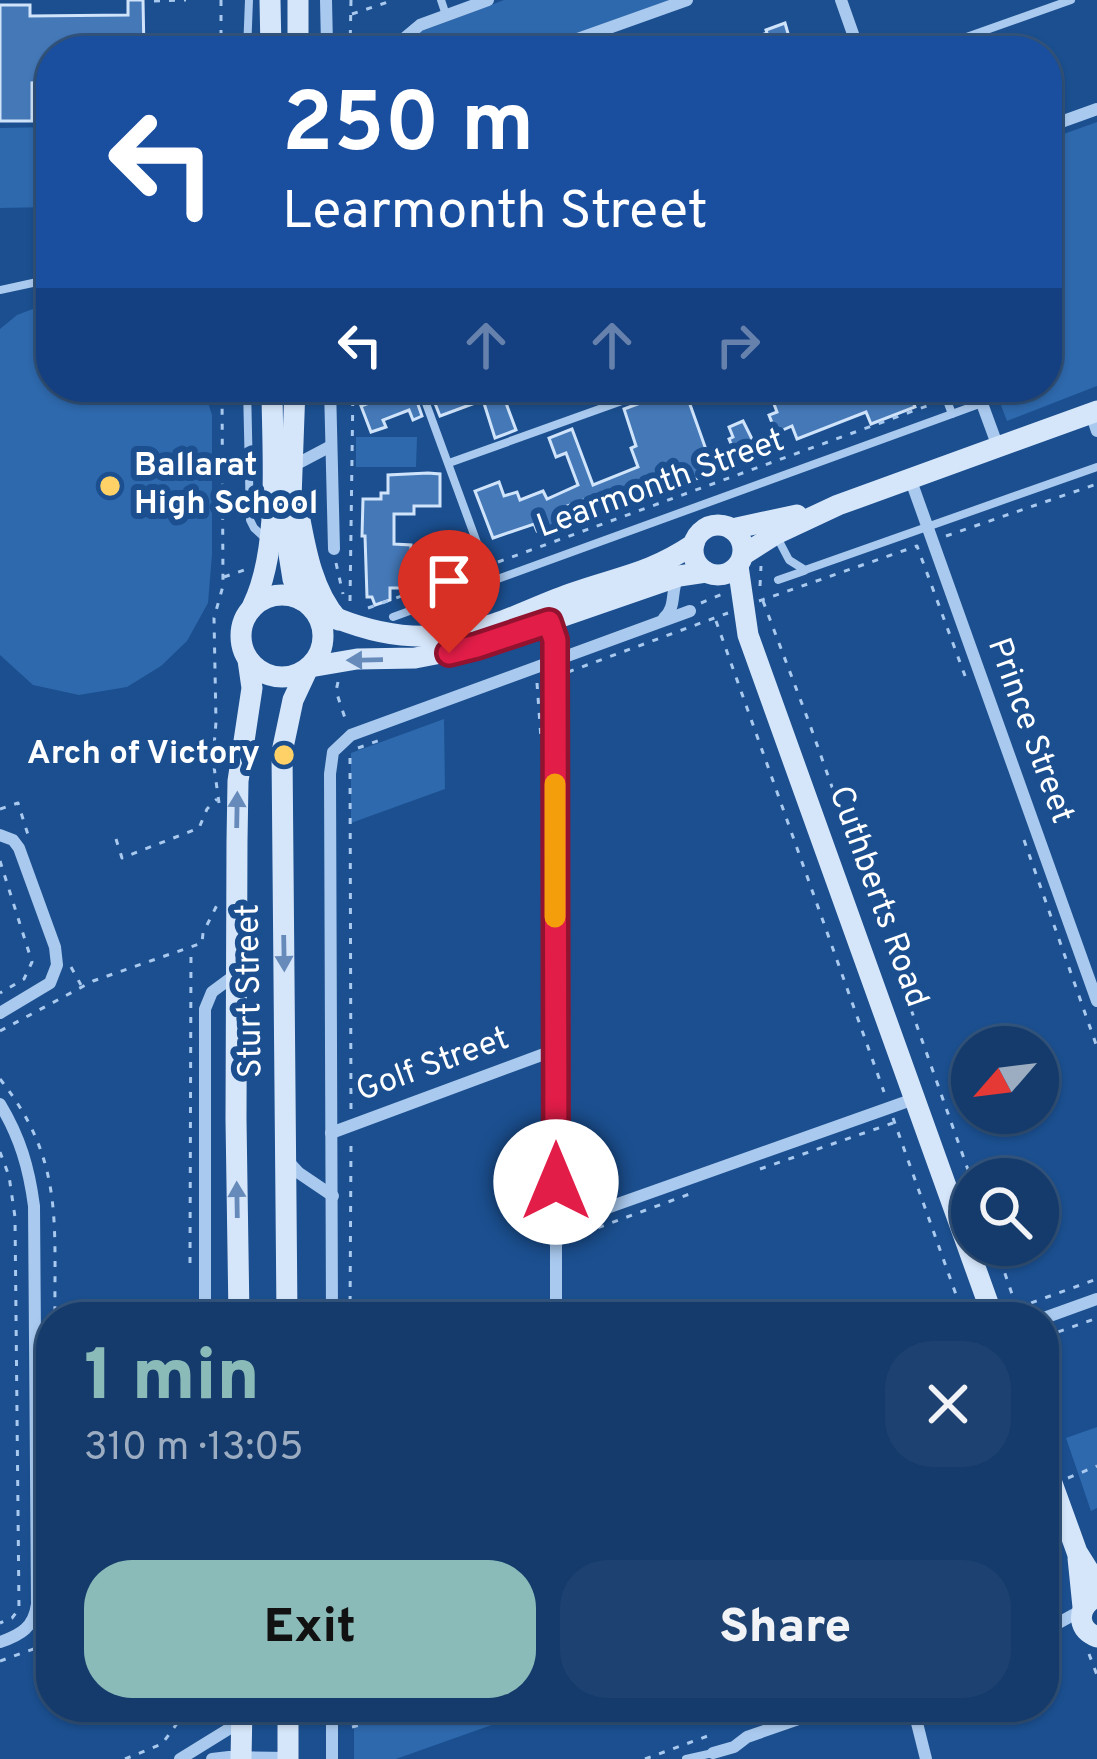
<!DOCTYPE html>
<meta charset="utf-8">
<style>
body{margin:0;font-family:Overpass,sans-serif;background:#1d4271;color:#f1f3f6;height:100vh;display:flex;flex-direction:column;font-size:45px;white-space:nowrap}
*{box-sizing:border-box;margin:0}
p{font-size:39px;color:#9dadc1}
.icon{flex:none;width:66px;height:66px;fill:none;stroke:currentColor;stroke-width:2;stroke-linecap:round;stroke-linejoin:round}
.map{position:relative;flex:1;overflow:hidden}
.side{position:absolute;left:36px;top:1302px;width:1023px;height:420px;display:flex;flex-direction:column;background:#143b6b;border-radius:48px;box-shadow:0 3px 9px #0004,0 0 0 3px #33557e}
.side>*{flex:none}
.top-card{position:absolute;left:36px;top:36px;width:1026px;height:366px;border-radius:48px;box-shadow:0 3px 9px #0004,0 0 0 3px #33557e;background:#1a4fa0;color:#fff;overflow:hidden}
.needle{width:78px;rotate:242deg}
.fabs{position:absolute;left:951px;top:1026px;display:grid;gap:24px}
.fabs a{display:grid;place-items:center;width:108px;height:108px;border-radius:50%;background:#143b6b;box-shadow:0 3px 9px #0004,0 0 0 3px #33557e;font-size:60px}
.pin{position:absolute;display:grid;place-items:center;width:102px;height:102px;color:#fff;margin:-123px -51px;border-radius:50% 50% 50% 0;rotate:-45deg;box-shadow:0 0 12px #0007}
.pin .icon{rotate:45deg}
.me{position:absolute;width:132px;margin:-66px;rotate:0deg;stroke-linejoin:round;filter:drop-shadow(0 0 9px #0008)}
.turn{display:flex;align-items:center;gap:42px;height:252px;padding:0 48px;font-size:54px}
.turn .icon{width:156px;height:156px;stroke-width:2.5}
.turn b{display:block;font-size:84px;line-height:102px}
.lanes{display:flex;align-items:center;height:114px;padding:0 48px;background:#0003;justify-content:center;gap:60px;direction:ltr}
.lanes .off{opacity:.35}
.round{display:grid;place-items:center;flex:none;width:126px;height:126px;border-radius:48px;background:#1d4271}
.overview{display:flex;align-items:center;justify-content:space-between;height:204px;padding:0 48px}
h1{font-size:72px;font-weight:800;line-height:90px;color:#8bbbb9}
.action{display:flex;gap:24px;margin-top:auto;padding:24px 48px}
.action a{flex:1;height:138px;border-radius:48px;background:#8bbbb9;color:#111;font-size:48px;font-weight:800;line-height:138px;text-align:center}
.action a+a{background:#1d4271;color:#f1f3f6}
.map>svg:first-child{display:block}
.green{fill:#2e69ad}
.building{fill:#4478b7;stroke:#cfe3fa;stroke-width:3}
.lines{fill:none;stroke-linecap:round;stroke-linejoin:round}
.path{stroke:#a9c9ee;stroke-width:3;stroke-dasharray:6 9;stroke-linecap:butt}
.lane{stroke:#a9c9ee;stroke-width:8}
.street{stroke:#a9c9ee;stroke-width:12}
.secondary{stroke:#d6e6fa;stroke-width:21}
.oneway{fill:#668bba}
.route-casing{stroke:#92132f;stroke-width:30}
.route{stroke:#e11d48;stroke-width:21}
.slow{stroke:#f59e0b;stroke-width:21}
.poi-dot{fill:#ffd166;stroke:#1b4f8f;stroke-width:4.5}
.labels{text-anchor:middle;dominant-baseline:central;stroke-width:12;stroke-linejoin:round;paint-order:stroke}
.poi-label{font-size:33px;font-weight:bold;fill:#fff;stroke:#1b4f8f;text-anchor:start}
.street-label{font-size:33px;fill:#fff;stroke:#1b4f8f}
</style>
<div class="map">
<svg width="1097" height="1759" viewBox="0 0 1097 1759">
<rect width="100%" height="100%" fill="#1b4f8f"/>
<!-- green -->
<g class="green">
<path d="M504,0h167l-144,51h-127l17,-18z"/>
<path d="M1097,122v264l-90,35 -13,-34h53v-247z"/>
<path d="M51,127v80l-51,1v-80z"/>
<path d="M51,302v85h152l9,28v140l-4,48 -21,38 -26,25 -34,21 -48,8 -46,-10 -33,-30v-326l17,-14z"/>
<path d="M356,437h61l-1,30h-60z"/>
<path d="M444,719l1,70 -94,34v-70z"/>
<path d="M1097,1427v81l-6,3 -25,-73z"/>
<path d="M354,1707h188l-146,52h-42z"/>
</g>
<!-- building -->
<g class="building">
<path d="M128,0h15l1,51h-93v31l-19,1v38h-32v-116h30v11l98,-1z"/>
<path d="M785,23l8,28h-72l46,-18 -1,-3z"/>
<path d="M412,387l10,29 -9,4 -4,-10 -26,10 3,7 -15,5 -10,-26z"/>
<path d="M442,387h58l16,43 -21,8 -12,-38 -43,16 -10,-25z"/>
<path d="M816,387h118v1l-23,9 4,10 -44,17 -5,-12 -69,27 -5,-13 -16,7 -7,-18 8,-3 -3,-8z"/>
<path d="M682,395l1,2 4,-1 22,62 -8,4 5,13 -48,19 -1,-4 -25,10 -3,-5 -39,13 -3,-9 -28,10 4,12 -7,2 1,4 -20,4 -3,-7 -41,14 -18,-47 24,-9 5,14 13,-4 3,8 23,-9 4,8 31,-14 -12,-32 -10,4 -7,-19 23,-9 21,56 45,-18 -7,-19 5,-2 -12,-37 35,-13 2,7z"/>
<path d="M743,421l18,36 -21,8 -11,-26 4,-2 -4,-10z"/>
<path d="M428,473l12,1v32h-26v8h-20v30l17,1v9l52,-10 4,21 -58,11v12h-19v12l-15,5 -3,-8h-5l-2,-61h-3l1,-37h18v-6h7v-18z"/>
</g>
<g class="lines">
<!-- path -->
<g class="path">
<path d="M154,1l32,-1"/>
<path d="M352,14l42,-14"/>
<path d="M221,51v-51"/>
<path d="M350,51l1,-51"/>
<path d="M946,536l148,-51 3,1"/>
<path d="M498,562l437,-159"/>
<path d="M336,563l7,31"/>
<path d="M224,577l20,-7"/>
<path d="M760,586l1,-20"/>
<path d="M350,601l3,-214"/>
<path d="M759,601l158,-55 51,138"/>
<path d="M763,601l47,124 162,456"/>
<path d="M701,603l24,-10"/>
<path d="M368,608l104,-37"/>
<path d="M716,621l168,471"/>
<path d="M568,672l160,-59"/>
<path d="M338,682l-2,9 11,33"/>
<path d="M537,683l4,56"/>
<path d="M358,748l25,-9"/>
<path d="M350,758l1,356"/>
<path d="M219,803l-6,-44 3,-37 -2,-104 9,-32 -1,-199"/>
<path d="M0,809l18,-6 11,35"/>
<path d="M116,839l6,19 77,-30 8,-19 10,-10"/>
<path d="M1024,840l73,207"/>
<path d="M0,861l32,101 -8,17 -24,14"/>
<path d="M71,967l10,18"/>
<path d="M0,1031l93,-50 109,-38 1,-10 15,-30"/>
<path d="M0,1079c64,81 54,142 55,238"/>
<path d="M893,1118l71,199"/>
<path d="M0,1152l9,24 6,41 4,392 -7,9 -12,5"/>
<path d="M760,1169l133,-46"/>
<path d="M570,1238l125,-46"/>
<path d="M995,1245l25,72"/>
<path d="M190,1263l1,-315"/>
<path d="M1017,1308l80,-29"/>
<path d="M350,1317l1,-175"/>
<path d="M1044,1337l53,-19"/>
<path d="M1068,1478l29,-12"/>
<path d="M1089,1654l8,21"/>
<path d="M0,1661l39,-14 12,-14"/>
<path d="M190,1707l24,17"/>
<path d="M854,1716l25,-9"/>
<path d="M352,1727l29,-7 34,-13"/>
<path d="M125,1759l37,-15 27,-37"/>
<path d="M645,1759l68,-25"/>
</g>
<!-- lane -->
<g class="lane">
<path d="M441,0l5,15"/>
<path d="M247,51l2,-51"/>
<path d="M927,51l144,-51"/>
<path d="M0,290l51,-11"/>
<path d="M247,387l3,133 4,8 11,10"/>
<path d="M420,387l71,194"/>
<path d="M942,387l10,27 30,-11"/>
<path d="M449,463l212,-76"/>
<path d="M778,539l11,21 16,10 292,-103"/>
<path d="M778,580l26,-9"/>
<path d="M393,617l559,-203"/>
<path d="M686,1759l27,-6"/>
</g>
<!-- street -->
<g class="street">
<path d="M326,0l1,45"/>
<path d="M841,0l18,51"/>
<path d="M389,51l31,-26 68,-25"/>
<path d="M544,51l143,-51"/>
<path d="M1047,127l50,-18"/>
<path d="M330,387l4,162"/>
<path d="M976,387l22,60"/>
<path d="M1091,413l6,18"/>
<path d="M293,466l38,-20"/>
<path d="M910,478l187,523"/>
<path d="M547,618l8,23 1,18v658"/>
<path d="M664,618c13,-12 6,-26 14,-41"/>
<path d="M0,835l13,5 6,8 36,99 2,18 -7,18 -50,30"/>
<path d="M0,1104c20,33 29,64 34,102l3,398c-3,23 -16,31 -37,38"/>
<path d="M331,1133l224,-83"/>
<path d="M287,1160l12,13 34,23"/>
<path d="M556,1226l358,-127"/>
<path d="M205,1317v-308l7,-17 23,-17"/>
<path d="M332,1317l-2,-543 3,-22 18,-17 339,-124"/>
<path d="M1044,1318l53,-19"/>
<path d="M1044,1631l38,-21"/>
<path d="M332,1707v52"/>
<path d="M913,1707l13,52"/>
<path d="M713,1753l21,-6 13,-10 86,-30"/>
<path d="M180,1759l60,-37"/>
<path d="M212,1759l17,-2 60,1"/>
</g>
<!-- secondary -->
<g class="secondary">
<path d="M270,0l1,51"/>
<path d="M298,0v51"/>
<path d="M295,387l-6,167 4,25 9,21"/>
<path d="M298,509c7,38 14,82 40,111"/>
<circle cx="718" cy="550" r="25"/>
<path d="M732,529l65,-14"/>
<path d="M743,555l33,-21 62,-29 259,-94"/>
<path d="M738,566l10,69 245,682"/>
<circle cx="282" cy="636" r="41"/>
<path d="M253,605c28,-58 19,-152 19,-218"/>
<path d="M313,608c61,29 115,38 181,16 27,-9 52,-22 79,-31 48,-17 76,-19 121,-49"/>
<path d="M310,667l47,-8 58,-1 62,-12 202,-70 27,-4"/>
<path d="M239,1317l-3,-198 1,-278 1,-60 14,-93 -4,-28"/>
<path d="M287,1317l-5,-565 11,-52 15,-32"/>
<path d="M1044,1461l33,91 20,32"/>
<path d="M1078,1558l5,49"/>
<path d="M1091,1600c-15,12 -12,30 6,37"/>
<path d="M288,1707v52"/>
<path d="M241,1759l1,-52"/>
</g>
</g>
<!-- one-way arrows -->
<defs><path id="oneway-solid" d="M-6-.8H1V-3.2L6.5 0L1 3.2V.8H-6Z" transform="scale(3)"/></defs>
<g class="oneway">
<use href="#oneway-solid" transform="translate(365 660) rotate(179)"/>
<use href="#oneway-solid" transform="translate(237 810) rotate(-89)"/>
<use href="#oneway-solid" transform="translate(284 953) rotate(89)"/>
<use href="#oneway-solid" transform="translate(237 1200) rotate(-91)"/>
</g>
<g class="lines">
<!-- route casing -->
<g class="route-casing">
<path id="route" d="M449,653l28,-7 72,-24 6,18 1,542"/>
</g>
<!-- route -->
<use href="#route" class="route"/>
<!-- slow -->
<path class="slow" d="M555,784v133"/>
</g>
<!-- markers -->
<g class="poi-dot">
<circle cx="110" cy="486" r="12"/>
<circle cx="284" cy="755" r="12"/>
</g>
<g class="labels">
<!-- poi labels -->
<g class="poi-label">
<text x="134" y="467">Ballarat<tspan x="134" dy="38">High School</tspan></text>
<text x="260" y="755" text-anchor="end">Arch of Victory</text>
</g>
<!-- street labels -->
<g class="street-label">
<text transform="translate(661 485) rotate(-20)">Learmonth Street</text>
<text transform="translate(1029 731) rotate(70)">Prince Street</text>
<text transform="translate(877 897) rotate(70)">Cuthberts Road</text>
<text transform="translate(251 991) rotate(-91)">Sturt Street</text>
<text transform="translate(433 1066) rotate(-20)">Golf Street</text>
</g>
</g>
</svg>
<div class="fabs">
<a><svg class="needle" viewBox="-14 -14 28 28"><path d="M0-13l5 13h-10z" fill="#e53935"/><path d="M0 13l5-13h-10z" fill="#9dadc1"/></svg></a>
<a><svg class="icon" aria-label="search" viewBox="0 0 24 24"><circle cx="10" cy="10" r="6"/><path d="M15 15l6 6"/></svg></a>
</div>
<div class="pin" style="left:449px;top:653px;background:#d93025"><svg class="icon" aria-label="arrive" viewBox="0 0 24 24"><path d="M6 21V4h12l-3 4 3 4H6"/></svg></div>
<svg class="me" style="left:556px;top:1182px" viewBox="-20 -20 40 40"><circle r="19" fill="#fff"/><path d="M0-13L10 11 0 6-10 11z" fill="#e11d48"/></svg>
<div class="top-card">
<div class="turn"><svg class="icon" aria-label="left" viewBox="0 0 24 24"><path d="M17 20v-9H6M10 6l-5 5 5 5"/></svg><div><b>250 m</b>Learmonth Street</div></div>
<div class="lanes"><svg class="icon" aria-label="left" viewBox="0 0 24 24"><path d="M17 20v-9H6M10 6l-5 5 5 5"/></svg><svg class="icon off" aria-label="ahead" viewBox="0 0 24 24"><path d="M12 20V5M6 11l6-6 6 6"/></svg><svg class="icon off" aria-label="ahead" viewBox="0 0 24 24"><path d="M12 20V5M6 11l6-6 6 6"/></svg><svg class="icon off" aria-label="right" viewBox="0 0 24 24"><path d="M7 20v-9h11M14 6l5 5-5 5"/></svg></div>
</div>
<section class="side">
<div class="overview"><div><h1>1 min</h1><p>310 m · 13:05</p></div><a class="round"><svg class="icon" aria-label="close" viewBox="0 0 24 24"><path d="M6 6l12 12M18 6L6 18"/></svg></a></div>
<div class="action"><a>Exit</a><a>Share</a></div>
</section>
</div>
